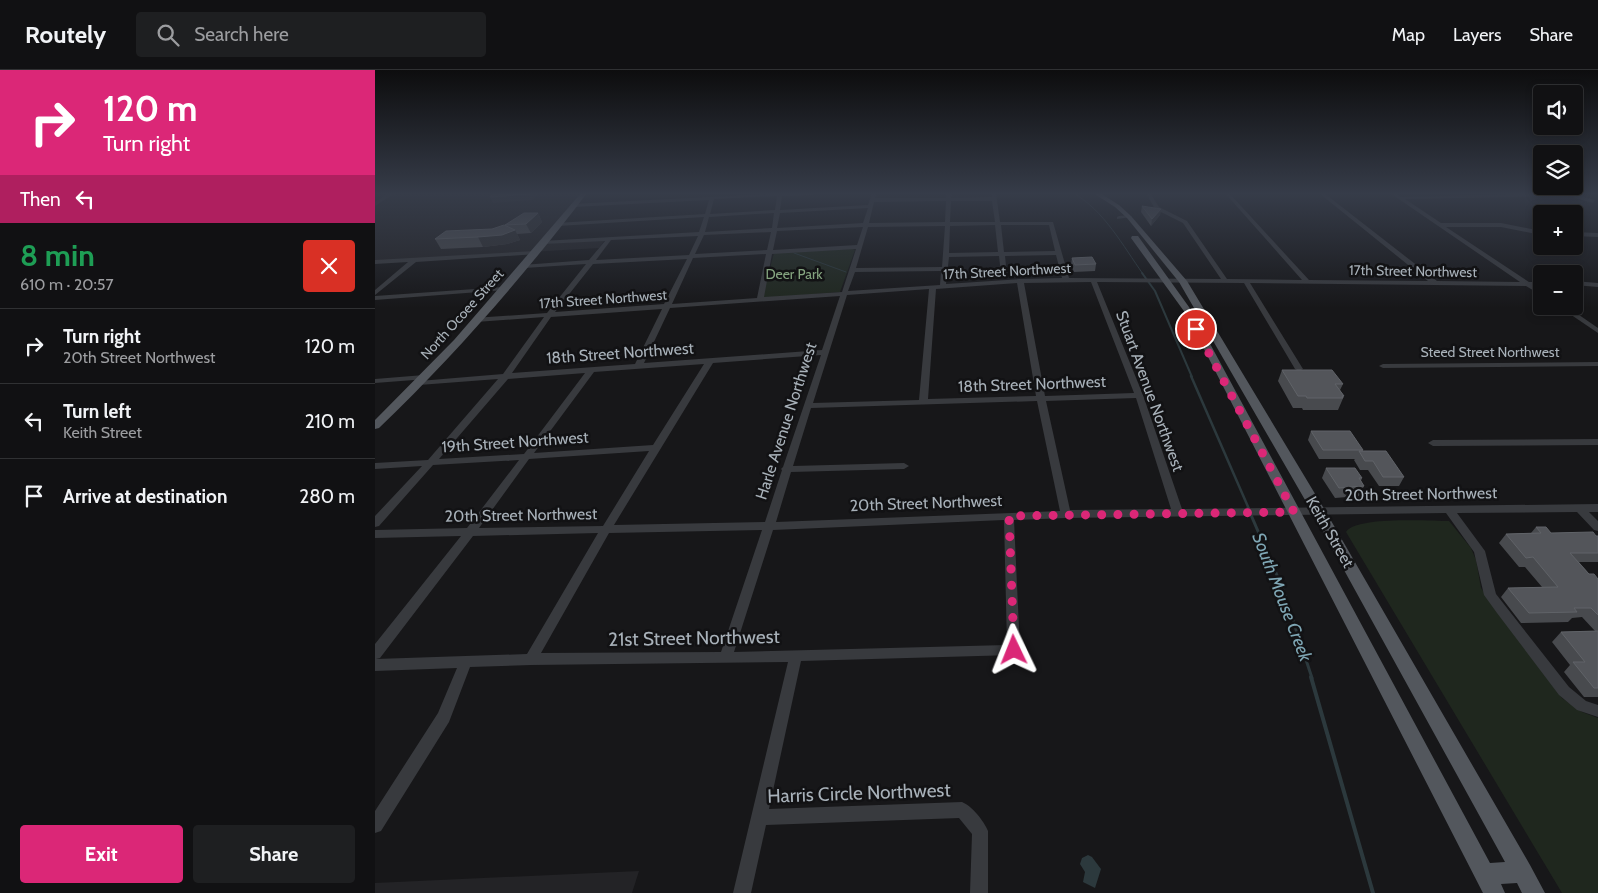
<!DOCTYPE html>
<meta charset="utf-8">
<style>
body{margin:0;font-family:Cabin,sans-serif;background:#1e1f21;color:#f1f3f6;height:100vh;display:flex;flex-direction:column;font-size:19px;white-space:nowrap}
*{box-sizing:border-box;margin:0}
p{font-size:16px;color:#9c9da0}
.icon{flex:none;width:28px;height:28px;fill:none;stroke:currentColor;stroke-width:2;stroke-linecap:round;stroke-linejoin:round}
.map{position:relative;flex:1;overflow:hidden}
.drawer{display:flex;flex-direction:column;background:#111113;width:375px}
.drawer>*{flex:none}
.guide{background:#db2777;color:#fff;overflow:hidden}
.fabs{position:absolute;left:1158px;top:15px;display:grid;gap:10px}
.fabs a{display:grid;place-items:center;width:50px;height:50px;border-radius:5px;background:#111113;box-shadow:0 2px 8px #0003,0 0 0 1px #303133;font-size:25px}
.pin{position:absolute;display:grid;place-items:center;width:42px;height:42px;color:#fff;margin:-21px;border:2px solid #fff;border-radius:50%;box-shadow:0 1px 5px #0007}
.me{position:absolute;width:55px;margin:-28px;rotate:358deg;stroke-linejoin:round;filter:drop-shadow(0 0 4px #0008)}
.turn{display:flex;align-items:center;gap:18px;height:105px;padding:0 20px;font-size:22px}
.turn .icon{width:65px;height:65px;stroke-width:2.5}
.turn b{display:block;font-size:35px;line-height:42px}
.then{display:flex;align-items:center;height:48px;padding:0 20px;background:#0003;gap:10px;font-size:19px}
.round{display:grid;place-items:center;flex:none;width:52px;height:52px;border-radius:5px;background:#1e1f21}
.headline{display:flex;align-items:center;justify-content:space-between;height:85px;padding:0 20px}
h1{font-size:30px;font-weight:700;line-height:38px;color:#1e9e55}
.primary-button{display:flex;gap:10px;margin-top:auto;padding:10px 20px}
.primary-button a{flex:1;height:58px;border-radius:5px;background:#db2777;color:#fff;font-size:20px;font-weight:700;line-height:58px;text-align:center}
.primary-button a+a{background:#1e1f21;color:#f1f3f6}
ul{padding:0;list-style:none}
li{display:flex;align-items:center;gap:15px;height:75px;padding:0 20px;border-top:1px solid #303133}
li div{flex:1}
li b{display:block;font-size:19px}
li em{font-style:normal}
header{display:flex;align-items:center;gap:30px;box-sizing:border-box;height:70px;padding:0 25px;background:#111113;border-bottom:1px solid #303133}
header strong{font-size:24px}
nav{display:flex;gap:28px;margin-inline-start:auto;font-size:18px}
.search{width:350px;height:45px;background:#1e1f21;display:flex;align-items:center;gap:12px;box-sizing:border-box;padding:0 18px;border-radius:5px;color:#9c9da0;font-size:19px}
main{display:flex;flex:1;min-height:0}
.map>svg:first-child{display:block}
.built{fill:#232326}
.green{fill:#1f271e}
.water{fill:#2c393d}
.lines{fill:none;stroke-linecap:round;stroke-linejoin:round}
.stream-far4{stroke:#2c393d;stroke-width:1}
.stream-far3{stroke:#2c393d;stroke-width:2}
.stream-far2{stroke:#2c393d;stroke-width:2.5}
.stream-far1{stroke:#2c393d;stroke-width:3}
.stream{stroke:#2c393d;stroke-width:4}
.minor{fill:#383a3e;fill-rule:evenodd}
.major{fill:#53575d;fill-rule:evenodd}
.wall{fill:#484a4e}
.shaded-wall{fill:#303134}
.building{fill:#53555a;stroke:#606368}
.route{stroke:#db2777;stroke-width:9;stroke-dasharray:0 16.2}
.labels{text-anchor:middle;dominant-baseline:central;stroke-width:5;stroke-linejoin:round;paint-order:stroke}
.far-street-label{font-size:14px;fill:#a8b1b9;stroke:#121214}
.far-park-label{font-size:14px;fill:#84a47f;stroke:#121214}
.street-label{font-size:16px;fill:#a8b1b9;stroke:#121214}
.water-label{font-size:18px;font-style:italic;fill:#7fa7b5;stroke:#121214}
.near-street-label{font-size:19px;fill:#a8b1b9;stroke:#121214}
</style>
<header>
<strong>Routely</strong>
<div class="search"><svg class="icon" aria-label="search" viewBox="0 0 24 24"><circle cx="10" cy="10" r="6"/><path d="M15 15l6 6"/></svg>Search here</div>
<nav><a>Map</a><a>Layers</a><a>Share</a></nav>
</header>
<main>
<section class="drawer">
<div class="guide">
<div class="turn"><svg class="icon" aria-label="right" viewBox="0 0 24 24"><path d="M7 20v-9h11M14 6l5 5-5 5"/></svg><div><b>120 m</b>Turn right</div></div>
<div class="then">Then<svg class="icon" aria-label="left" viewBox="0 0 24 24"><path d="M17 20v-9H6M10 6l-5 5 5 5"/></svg></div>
</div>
<div class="headline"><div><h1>8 min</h1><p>610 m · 20:57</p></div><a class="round" style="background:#d93025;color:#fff"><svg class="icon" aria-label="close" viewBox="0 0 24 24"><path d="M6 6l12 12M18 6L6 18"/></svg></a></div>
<ul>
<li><svg class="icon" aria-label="right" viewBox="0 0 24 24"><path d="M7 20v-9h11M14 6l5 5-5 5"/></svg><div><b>Turn right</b><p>20th Street Northwest</p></div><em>120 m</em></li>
<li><svg class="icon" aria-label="left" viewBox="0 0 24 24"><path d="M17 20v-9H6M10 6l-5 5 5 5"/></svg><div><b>Turn left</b><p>Keith Street</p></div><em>210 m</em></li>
<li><svg class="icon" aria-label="arrive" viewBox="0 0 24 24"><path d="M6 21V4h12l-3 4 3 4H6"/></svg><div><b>Arrive at destination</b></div><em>280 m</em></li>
</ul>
<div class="primary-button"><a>Exit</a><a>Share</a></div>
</section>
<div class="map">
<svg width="1223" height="823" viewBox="0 0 1223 823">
<rect width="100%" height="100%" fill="#171719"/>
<!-- built -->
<g class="built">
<path d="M0,123h208l-46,51 68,-4 -6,8 -224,13z"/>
<path d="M264,801l-7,22h-257v-10z"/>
</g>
<!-- green -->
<g class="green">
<path d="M477,179l3,1 -15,42 -76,6 -1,-3 11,-42z"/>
<path d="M1074,451l22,27 5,12 5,28 81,110 20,14 16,6v175h-36l-216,-361c9,-16 85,-11 103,-11z"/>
</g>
<!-- water -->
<path class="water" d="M713,785l4,2 9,12 -6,19 -12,-6 2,-10 -5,-8 2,-6z"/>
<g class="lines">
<!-- stream-far4 -->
<g class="stream-far4">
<path d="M698,123c31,17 50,53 70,81"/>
<path d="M419,183l52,19"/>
</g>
<!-- stream-far3 -->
<path class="stream-far3" d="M767,203l13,18 37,86"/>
<!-- stream-far2 -->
<path class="stream-far2" d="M816,306l58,133"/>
<!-- stream-far1 -->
<path class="stream-far1" d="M873,438l34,79 30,91"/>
<!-- stream -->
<path class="stream" d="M936,607l62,216"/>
<!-- minor -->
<g class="minor">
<path d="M14,123h6l-20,13v-4z"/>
<path d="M415,123h26l-3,2 -31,1 -2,14 88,-5 4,-12h5l-2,5h71v-4l2,-1 4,1 -1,4 41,-1v-4h4l4,29h53l16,56 152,1 -38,-56 -28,-14 -9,-16h4l9,14 28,14 40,58 75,1 -77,-87h4l80,87 119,1 -109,-88h5l113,88 83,1 -130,-89h5l6,4 169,-4 25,7 -2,3 -24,-7 -164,3 36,24h60l40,8v4l-40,-8h-55l83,55h12v4h-6l6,4v5l-15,-9 -276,-3 53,86 -4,2 -4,-2 -51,-86 -147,-1 46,113 39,114 416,-5v8h-9l9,9v10l-4,-1 -17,-18 -120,1 28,38 11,43 73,93 17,14 12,4v12l-21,-7 -18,-15 -62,-82 -13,-18 -10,-43 -28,-39 -380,5 -52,2 6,130 -1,4 -5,1 -213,6 -32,148 193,-7c10,4 22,19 26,29v62h-18l2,-59 -13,-16 -193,7 -15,68h-18l55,-231 -257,3 -61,2 -21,55 -68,109 -6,2v-22l63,-98 19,-45 -82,3v-27l86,-108 -86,2v-8l92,-2 52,-68 -86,5 -54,61 -4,1v-11l47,-50 -47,3v-6l53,-3 70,-81 -79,6 -4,-2 4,-2 84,-7 41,-57 -68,5h-3v-4l74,-5 39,-49 -62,4 -2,-1v-2l67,-5 16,-19 -61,3 -3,-2 1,-1 157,-9 5,-15 -146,9 -3,-2 1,-1 149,-9 4,-14 -136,7 -2,-1v-2zM402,126l-2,14 -65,4 4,-15zM571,131l-1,21 -76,1 5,-21zM576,131h41l3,21h-45zM493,138l-5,15 -86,5 3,-15zM399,143l-2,15 -67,4 4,-15zM620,155l3,27 -49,1 1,-27zM626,155h48l6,26 -51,1zM570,156l-3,41 -86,1 12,-41zM488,157l-6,18 -84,5 4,-19zM396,162l-4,18 -72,4 9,-19zM323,166l-9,19 -93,5 15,-20zM481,179l-14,43 -78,5 8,-43zM391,184l-9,44 -85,6 21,-46zM681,185l6,23 -42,1 -74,5 3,-27 50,-1 2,18 -2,2 3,2 5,-3 -2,-19zM312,189l-23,45 -109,8 38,-48zM566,201l-1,14 -92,6 7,-19zM716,212l43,111 -89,3 -21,-113zM642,213l19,113 -108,3 8,-110zM554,219l-10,111 -106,3 34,-108zM465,226l-18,54 -178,13 26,-55zM287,239l-27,55 -123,9 39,-56zM446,285l-38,112 -2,2 1,1 -17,52 -151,3 99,-162zM329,294l-51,81 -119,8 60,-81zM210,303l-61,81 -85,5 69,-80zM761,328l35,111 -101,1 -24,-109zM662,331l23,110 -284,11 15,-50 113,-3 5,-3 -5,-3 -111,3 18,-58zM274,381l-46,75 -124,2 50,-69zM629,450l3,125 -273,7 39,-122zM387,460l-41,122 -180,1 68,-120zM223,463l-71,121 -151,5 4,-1 93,-122z"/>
<path d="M744,146l10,-1 3,2 -15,2v-2z"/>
<path d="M1199,162l24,1v4l-24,-1z"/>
<path d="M160,181l3,2 -1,1 -121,8 -41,33v-5l33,-28 -33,2v-4z"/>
<path d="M1199,211l24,2v4l-24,-2z"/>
<path d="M128,217l2,1v2l-130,10v-4z"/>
<path d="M1183,236h8l32,22v5z"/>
<path d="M1223,292v4l-215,2 -4,-2 4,-2z"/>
<path d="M49,305h3v4l-52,4v-4z"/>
<path d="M1223,369v6l-165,1 -5,-3 5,-3z"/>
</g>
<!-- major -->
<g class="major">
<path d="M206,123h6c-63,83 -133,163 -208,235l-4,1v-9l79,-80z"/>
<path d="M718,123h7l19,12 12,11 56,65 139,231 204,353 15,28h-23l-5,-10 -16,1 4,9h-22l-297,-579 -55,-76 1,-2h6l56,78 296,549 15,-1 -193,-350 -133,-230 -52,-64 -12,-11z"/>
</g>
</g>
<!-- wall -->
<g class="wall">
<path d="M767,136l19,3 -1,6 -9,11 -10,-14z"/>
<path d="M163,143l4,9 -11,11 -14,1 3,6 -13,4 -24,3 -42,2 -6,-10 57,-10 14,-3 -1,-1z"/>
<path d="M697,188l24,6 -1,7 -21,1 -3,-7z"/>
<path d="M907,300l61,14 -3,6 4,6 -6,14h-35l-1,-2h-9l-15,-27z"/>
<path d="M936,361l52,19v1l41,26 -5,9h-20l-11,-16h-8l-6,-10 1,-1h-36l-11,-19z"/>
<path d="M951,398l36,10 -1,3 3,5 -5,10 -24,2 -13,-20z"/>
<path d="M1161,457l15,6 47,3v26h-19l10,12 9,5v118h-14l-20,-25 6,-7 -18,-23 9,-10 34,-1 -13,-14 -10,1 -4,4 -47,1 -20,-26 7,-9 34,-1 -17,-20h-6l-20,-24 7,-9 25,-1z"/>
</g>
<!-- shaded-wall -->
<g class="shaded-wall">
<path d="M156,123h9l-8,7 -39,3 -3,-6z"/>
<path d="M786,139l-1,6 -9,11 1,-7z"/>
<path d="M163,143l4,9 -11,11 -5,-9z"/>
<path d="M140,160l5,10 -13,4 -24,3 -5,-10z"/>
</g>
<!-- building -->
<g class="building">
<path d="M119,123h37l-1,1 -40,3z"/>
<path d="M767,136l19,3 -9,10z"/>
<path d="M149,143h14l-12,11 -21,1z"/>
<path d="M129,155l11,5 -13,5 -24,2 -43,2 11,-8 46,-2z"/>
<path d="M717,187l4,7 -21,1 -3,-7z"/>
<path d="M907,300h50l11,14h-8l9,12h-2l1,2h-36l-1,-2h-8z"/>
<path d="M936,361h39l13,19h-40z"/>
<path d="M984,381h27l18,26h-21l-10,-16h-8z"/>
<path d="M951,398h29l7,10h-3l5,8 -25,2z"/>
<path d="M1161,457h10l5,6 42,-1 3,4h2v17h-28l19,21h5l4,5v36l-7,-7h-17l3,4 -48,1 -21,-25 50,-1 -25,-30 -7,1 -20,-24 35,-1z"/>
<path d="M1223,561v57h-4l-21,-26h12l-24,-30z"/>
</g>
<!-- sky -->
<linearGradient id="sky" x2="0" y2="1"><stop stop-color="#0d0d0e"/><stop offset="0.52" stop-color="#363c49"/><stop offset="1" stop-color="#363c49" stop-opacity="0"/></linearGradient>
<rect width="1223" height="238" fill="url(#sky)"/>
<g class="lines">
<!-- route -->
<path class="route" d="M639,580l-5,-134 285,-4 -98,-183"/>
</g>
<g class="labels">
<!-- far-street labels -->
<g class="far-street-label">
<text transform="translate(632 201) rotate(-3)">17th Street Northwest</text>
<text transform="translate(1038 201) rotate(1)">17th Street Northwest</text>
<text transform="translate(228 229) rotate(-4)">17th Street Northwest</text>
<text transform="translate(87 244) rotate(-48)">North Ocoee Street</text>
<text x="1115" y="282">Steed Street Northwest</text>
</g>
<!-- far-park labels -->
<g class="far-park-label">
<text x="419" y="204">Deer Park</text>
</g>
<!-- street labels -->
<g class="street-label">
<text transform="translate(245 283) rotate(-4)">18th Street Northwest</text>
<text transform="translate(657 314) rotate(-2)">18th Street Northwest</text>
<text transform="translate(775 321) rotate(70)">Stuart Avenue Northwest</text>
<text transform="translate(411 351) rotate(-72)">Harle Avenue Northwest</text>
<text transform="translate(140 372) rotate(-4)">19th Street Northwest</text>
<text transform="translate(1046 424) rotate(-1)">20th Street Northwest</text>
<text transform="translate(551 433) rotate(-2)">20th Street Northwest</text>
<text transform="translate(146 445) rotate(-1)">20th Street Northwest</text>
<text transform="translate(955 462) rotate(60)">Keith Street</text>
</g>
<!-- water labels -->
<g class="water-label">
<text transform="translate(907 527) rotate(69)">South Mouse Creek</text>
</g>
<!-- near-street labels -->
<g class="near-street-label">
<text transform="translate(319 568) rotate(-1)">21st Street Northwest</text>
<text transform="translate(484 723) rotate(-2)">Harris Circle Northwest</text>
</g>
</g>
</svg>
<div class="fabs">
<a><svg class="icon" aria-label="sound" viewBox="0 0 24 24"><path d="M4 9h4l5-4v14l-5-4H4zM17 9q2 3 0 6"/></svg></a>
<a><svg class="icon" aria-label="layers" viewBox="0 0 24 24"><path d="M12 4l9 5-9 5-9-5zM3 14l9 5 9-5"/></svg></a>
<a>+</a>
<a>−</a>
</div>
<div class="pin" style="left:821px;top:259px;background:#d93025"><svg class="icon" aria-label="arrive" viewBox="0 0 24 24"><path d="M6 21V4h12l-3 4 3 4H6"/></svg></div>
<svg class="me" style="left:639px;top:580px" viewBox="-20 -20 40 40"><path d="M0-17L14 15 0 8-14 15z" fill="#db2777" stroke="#fff" stroke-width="4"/></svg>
</div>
</main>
